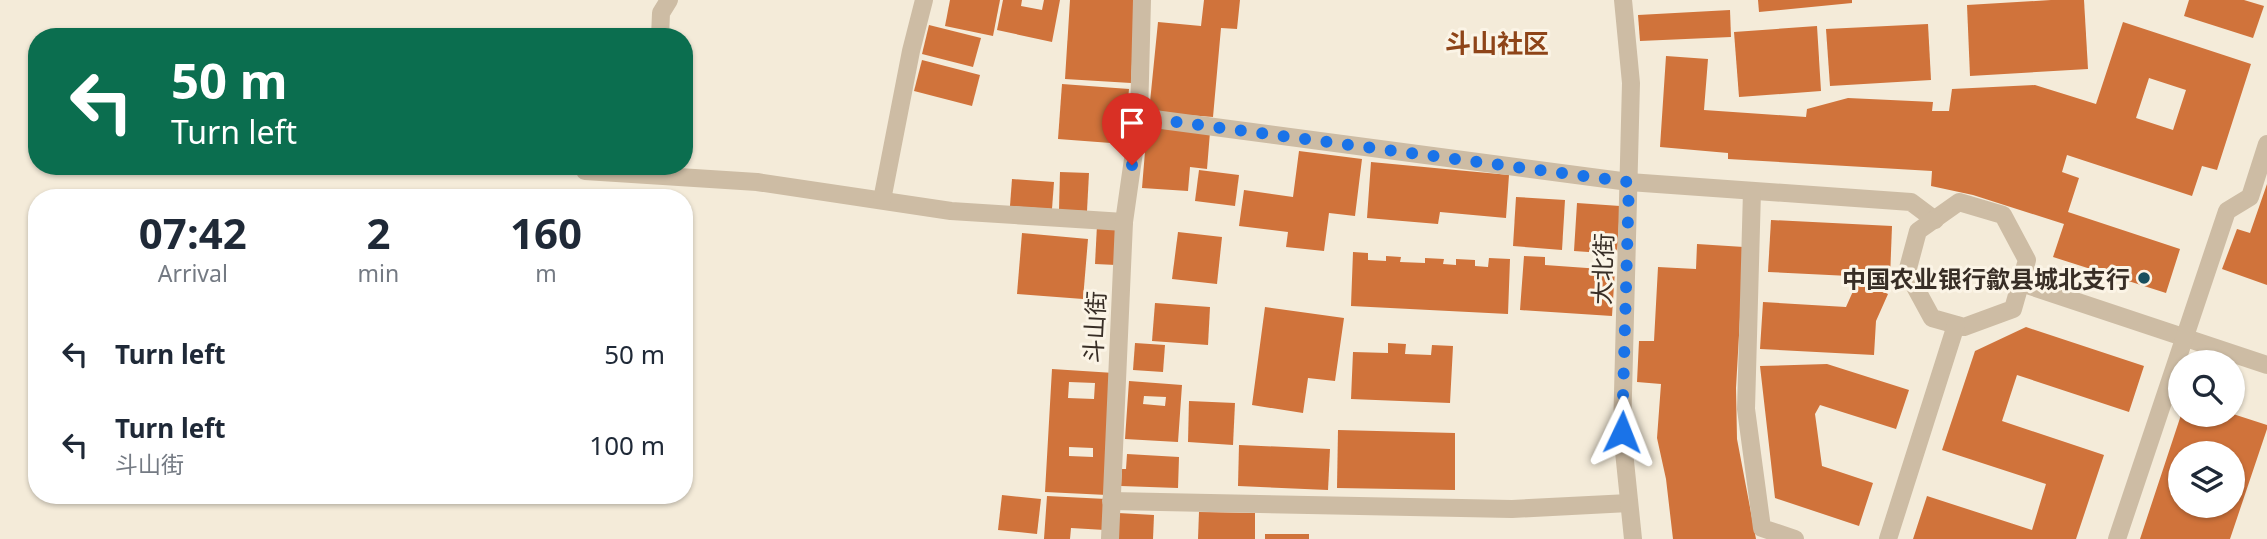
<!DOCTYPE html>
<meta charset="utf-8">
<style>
body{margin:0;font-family:"Noto Sans","Noto Sans SC",sans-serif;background:#f6f6f7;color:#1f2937;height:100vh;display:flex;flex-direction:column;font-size:26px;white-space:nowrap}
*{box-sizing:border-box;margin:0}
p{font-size:23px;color:#747a83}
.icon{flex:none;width:38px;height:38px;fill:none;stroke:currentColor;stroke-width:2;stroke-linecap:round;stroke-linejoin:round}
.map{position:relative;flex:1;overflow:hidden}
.drawer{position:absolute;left:28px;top:189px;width:665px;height:315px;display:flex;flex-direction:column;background:#fff;border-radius:28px;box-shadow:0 2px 5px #0004}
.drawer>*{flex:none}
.top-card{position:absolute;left:28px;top:28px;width:665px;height:147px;border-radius:28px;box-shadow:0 2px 5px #0004;background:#0b6e4f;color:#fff;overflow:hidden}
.fabs{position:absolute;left:2168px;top:350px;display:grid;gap:14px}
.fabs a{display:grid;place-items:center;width:77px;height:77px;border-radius:50%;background:#fff;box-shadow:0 2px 5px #0004;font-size:35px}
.pin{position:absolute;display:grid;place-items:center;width:60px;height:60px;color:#fff;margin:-72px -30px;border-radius:50% 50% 50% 0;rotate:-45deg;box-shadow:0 0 7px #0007}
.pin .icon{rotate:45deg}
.me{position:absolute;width:77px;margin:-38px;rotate:2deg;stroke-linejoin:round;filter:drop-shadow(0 0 5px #0008)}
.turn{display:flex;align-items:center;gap:24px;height:147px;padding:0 28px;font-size:32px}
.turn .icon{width:91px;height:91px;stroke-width:2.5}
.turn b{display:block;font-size:49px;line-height:60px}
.eta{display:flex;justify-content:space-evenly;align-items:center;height:119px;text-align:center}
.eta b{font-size:42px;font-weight:700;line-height:49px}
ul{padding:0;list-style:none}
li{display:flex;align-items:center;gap:21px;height:91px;padding:0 28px}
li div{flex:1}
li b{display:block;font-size:26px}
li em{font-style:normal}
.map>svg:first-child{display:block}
.building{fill:#d0733b;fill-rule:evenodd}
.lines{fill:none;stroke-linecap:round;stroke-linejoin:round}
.service{stroke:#cdbca4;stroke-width:18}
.minor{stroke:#cdbca4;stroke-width:18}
.route{stroke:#1a73e8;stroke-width:12;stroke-dasharray:0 21.6}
.poi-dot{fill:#184f5d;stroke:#fbf4e6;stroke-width:2.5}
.labels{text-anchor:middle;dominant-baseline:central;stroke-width:6;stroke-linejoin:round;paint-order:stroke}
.street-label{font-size:24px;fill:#382e26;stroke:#fbf4e6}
.poi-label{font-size:24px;font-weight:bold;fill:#382e26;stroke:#fbf4e6;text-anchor:end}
.neighbourhood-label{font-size:26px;font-weight:bold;fill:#8e4418;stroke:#fbf4e6}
</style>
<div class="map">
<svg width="2267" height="539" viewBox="0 0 2267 539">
<rect width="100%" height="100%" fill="#f4ebd9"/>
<!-- building -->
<g class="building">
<path d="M950,0h50l-7,36 -48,-10z"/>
<path d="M1003,0h19l-1,6 21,4 2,-10h16l-8,42 -55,-12z"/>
<path d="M1070,0h65l-4,83 -66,-4z"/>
<path d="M1204,0h36l-3,29 -16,-1 -8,89 -64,-5 9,-90 43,4z"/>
<path d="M1758,0h94v3l-93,9z"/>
<path d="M2051,0h33l4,69 -118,7 -3,-71z"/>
<path d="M2189,0h55l20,6 -11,32 -69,-22z"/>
<path d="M1730,10l1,27 -91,4 -2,-26z"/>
<path d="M2123,22l128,42 -34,106 -15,-4 -10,30 -125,-41 -5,17 17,6 -11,34 112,37 -14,44 -113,-36 11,-33 -91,-29 -42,-9 1,-15 -204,-12v-6l-68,-6 6,-91 42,3 -4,51 102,7 1,-8 41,-11 85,4 -1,9h17l3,-22 83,-4 61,19zM2149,78l37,12 -13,40 -37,-12z"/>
<path d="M1928,24l3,56 -101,6 -4,-57z"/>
<path d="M929,25l52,13 -8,29 -51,-13z"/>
<path d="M1817,26l4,65 -82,6 -5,-65z"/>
<path d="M922,60l58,15 -8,31 -58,-15z"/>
<path d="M1062,84l67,5 -5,55 -66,-5z"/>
<path d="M1147,127l63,5 -3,37 -17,-2 -2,24 -46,-3z"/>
<path d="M1299,151l63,8 -7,57 -26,-3 -5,38 -38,-4 2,-15 -49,-6 5,-36 49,7z"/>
<path d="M1371,162l138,13 -3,43 -66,-6 -2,12 -71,-6z"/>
<path d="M1199,170l40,5 -4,31 -40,-5z"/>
<path d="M1060,172l29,1 -2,38 -28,-1z"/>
<path d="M1012,179l42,3 -2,27 -42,-3z"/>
<path d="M2267,184v101l-45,-16 15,-40 13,4z"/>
<path d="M1516,197l49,3 -3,50 -49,-4z"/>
<path d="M1577,203l43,3 -3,48 -43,-3z"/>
<path d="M1771,220l121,6 -2,52 -122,-6z"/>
<path d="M1097,225l21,1 -2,39 -21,-1z"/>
<path d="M1178,232l44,5 -5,47 -45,-5z"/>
<path d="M1022,233l66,6 -5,60 -66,-5z"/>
<path d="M1697,244l47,3 -8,141 1,51 19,100h-83l-7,-60 -9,-41 4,-54 -24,-2 2,-41h15l4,-74 38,2z"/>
<path d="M1353,252l15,1v7l18,1v-5l15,1 -1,5 25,1v-5l19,1 -1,5 13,1v-6l19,1v6l13,1 1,-9 21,1 -2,55 -157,-8z"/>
<path d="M1524,256l21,1v8l70,5 -3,46 -92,-6z"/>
<path d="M1858,280l30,14 -12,27 -2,34 -114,-6 3,-47 83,5z"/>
<path d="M1155,303l55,4 -2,38 -56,-4z"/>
<path d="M1265,307l79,11 -9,63 -27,-3 -5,35 -51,-8z"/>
<path d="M2026,327l118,39 -15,46 -112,-37 -15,46 102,34 -28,84h-163l14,-43 105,34 14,-46 -104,-34 33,-99z"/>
<path d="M1135,343l30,2 -2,27 -30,-2z"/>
<path d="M1388,343l18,1 -1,10 26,1 1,-10 21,1 -3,57 -99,-4 2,-47 35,1z"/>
<path d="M1827,364l82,26 -13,39 -76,-24 -5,9 7,52 51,17 -14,43 -84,-28 -15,-132z"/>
<path d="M1052,369l62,4 -7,122 -62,-3zM1069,382l26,1 -1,16 -26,-1zM1069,447l24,1v9l-24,-1z"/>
<path d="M1129,381l53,4 -4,57 -53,-3zM1144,396l22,1 -1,9 -22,-2z"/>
<path d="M1189,401l46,2 -2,42 -45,-3z"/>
<path d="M2233,414l34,11v4l-37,110h-90l41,-124zM2180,453h53v53h-53z"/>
<path d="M1338,430l117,3v57l-118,-2z"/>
<path d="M1239,445l91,4 -2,41 -90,-4z"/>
<path d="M1127,454l52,3 -1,31 -57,-2 1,-17h4z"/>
<path d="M1002,495l39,4 -4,35 -39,-4z"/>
<path d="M1047,496l59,3 -1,31 -34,-2 -1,11h-26z"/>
<path d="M1199,512l56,1v26h-57z"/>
<path d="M1118,513l36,2 -1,24h-37z"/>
<rect x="1265" y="534" width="44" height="5"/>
</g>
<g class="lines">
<!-- service -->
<g class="service">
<path d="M660,37l1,-24 8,-13"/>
<path d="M1139,117l490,65 282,20 24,18"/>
<path d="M585,171l172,11 194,29 173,11"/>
<path d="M1752,191l-6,218 16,119 33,11"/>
<path d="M882,200l29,-149 13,-51"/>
<path d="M1959,202l44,13 24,45 -14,49 -49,18 -32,-9 -25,-46 11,-41z"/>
<path d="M2021,283l246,82"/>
<path d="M1111,501l401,8 117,-6"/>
<path d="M1110,539l14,-317 15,-105 3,-117"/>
<path d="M1888,539l68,-214"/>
<path d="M2117,539l110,-328 23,-14 17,-53"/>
</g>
<!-- minor -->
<path class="minor" d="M1623,0l8,83 -9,349 11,107"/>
</g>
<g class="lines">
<!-- route -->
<path class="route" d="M1132,165l7,-48 490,65 -7,250"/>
</g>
<!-- markers -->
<circle class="poi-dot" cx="2144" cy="278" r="7"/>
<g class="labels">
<!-- street labels -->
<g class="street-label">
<text transform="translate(1602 269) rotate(-88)">大北街</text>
<text transform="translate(1094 327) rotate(-87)">斗山街</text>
</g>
<!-- poi labels -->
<g class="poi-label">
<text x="2130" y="278">中国农业银行歙县城北支行</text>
</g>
<!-- neighbourhood labels -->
<g class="neighbourhood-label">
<text x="1497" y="43">斗山社区</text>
</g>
</g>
</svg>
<div class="fabs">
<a><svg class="icon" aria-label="search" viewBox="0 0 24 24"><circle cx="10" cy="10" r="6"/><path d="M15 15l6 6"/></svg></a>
<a><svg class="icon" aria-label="layers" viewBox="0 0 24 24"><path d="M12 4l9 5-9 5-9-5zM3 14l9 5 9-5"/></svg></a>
</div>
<div class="pin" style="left:1132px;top:165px;background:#d93025"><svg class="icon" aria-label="arrive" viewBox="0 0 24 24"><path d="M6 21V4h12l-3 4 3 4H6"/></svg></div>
<svg class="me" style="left:1622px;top:432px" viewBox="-20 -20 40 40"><path d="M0-17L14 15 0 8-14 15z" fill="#1a73e8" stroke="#fff" stroke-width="4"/></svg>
<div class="top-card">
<div class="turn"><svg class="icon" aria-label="left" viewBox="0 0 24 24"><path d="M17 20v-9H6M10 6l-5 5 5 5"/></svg><div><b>50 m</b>Turn left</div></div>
</div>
<section class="drawer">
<div class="eta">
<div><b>07:42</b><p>Arrival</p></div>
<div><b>2</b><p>min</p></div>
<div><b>160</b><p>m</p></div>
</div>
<ul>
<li><svg class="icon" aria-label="left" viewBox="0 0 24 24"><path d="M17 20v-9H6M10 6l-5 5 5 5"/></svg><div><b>Turn left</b></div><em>50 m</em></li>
<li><svg class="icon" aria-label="left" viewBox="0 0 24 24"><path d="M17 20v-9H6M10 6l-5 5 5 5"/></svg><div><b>Turn left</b><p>斗山街</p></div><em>100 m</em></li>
</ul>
</section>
</div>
